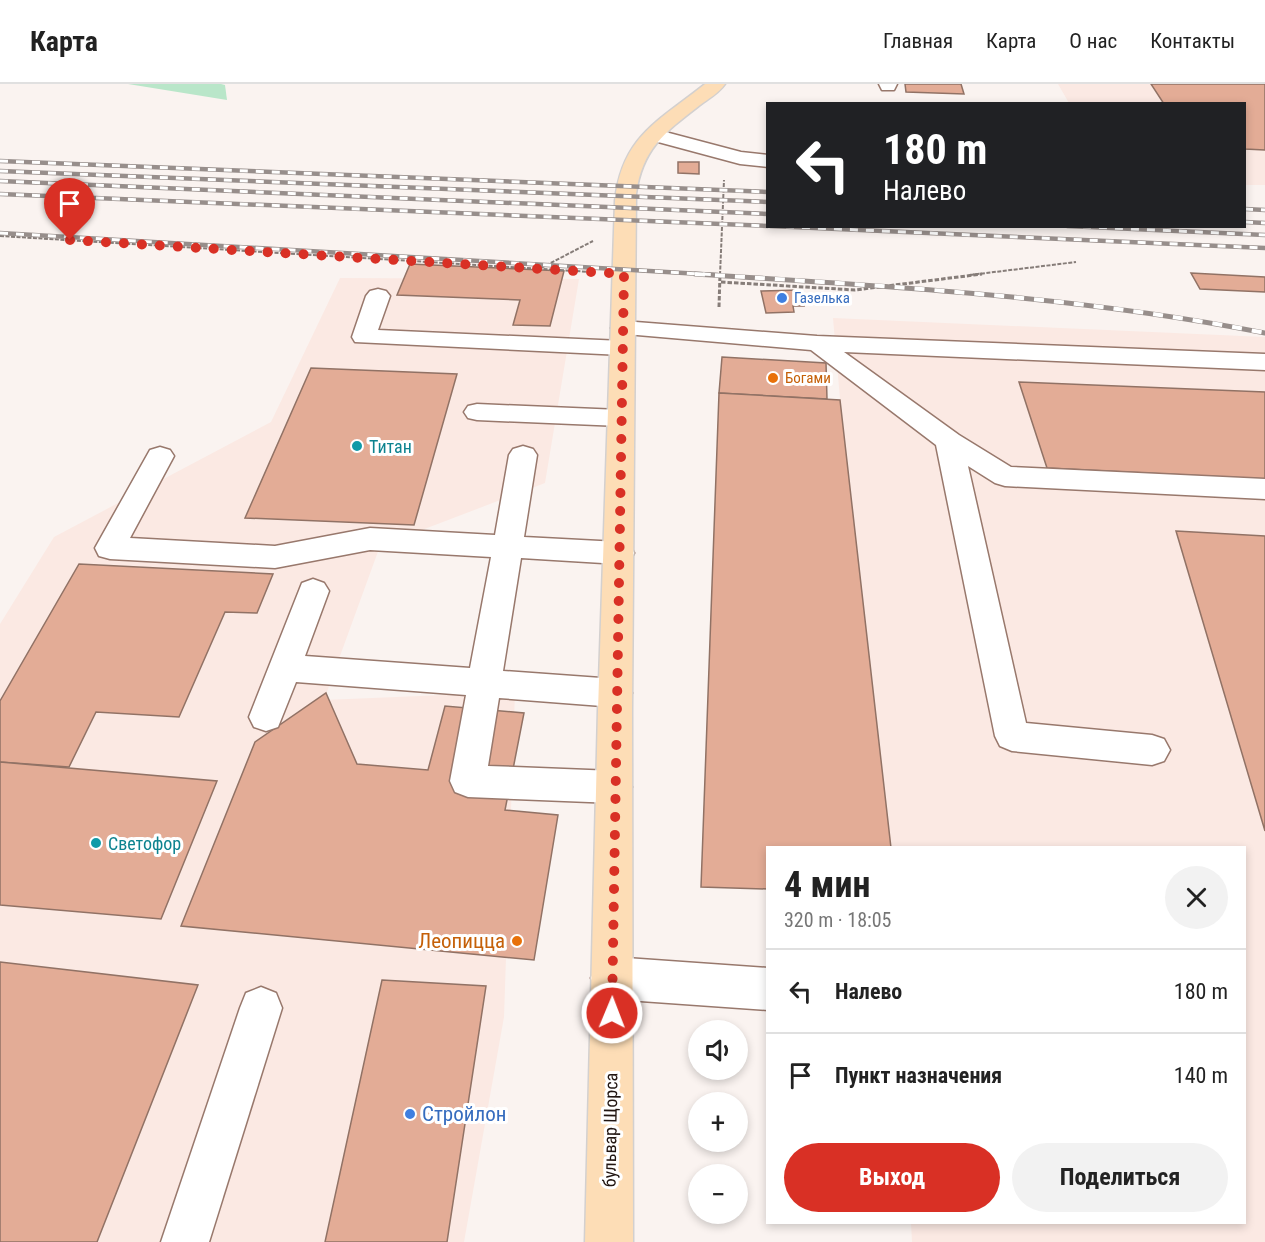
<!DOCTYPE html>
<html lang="ru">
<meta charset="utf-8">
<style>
body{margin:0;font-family:"Roboto Condensed",sans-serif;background:#f2f2f2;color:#222;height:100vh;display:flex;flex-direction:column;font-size:22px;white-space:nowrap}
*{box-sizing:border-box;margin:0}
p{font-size:20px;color:#767676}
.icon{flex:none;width:33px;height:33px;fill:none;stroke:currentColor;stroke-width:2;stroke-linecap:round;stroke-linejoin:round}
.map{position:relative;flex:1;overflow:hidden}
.sheet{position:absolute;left:766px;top:762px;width:480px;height:378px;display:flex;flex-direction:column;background:#fff;border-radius:0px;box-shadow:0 3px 9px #0003}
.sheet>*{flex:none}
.banner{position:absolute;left:766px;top:18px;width:480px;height:126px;border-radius:0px;box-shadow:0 3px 9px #0003;background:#202124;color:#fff;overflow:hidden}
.tools{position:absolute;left:688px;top:936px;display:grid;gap:12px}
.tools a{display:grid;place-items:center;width:60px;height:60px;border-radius:50%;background:#fff;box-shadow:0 3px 9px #0003;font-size:30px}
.pin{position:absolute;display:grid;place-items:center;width:51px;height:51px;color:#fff;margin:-62px -26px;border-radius:50% 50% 50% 0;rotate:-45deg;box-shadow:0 0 6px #0007}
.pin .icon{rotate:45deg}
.me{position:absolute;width:66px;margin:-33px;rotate:1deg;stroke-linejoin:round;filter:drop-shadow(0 0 4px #0008)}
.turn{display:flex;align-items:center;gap:21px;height:126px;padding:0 18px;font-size:27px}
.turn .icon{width:78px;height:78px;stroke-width:2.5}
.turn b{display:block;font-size:42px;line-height:51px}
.round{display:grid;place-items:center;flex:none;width:63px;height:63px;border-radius:32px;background:#f2f2f2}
.head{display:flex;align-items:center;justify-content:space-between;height:102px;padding:0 18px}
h1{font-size:36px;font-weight:700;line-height:45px}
.action{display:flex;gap:12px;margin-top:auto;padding:12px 18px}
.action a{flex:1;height:69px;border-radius:36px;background:#d93025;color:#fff;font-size:24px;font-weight:700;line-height:69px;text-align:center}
.action a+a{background:#f2f2f2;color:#222}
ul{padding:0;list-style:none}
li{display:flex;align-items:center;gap:18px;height:84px;padding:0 18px;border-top:2px solid #e0e0e0}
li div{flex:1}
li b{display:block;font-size:22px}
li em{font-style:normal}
header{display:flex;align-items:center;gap:36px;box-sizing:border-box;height:84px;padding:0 30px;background:#fff;border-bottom:2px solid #e0e0e0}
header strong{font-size:28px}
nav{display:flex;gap:33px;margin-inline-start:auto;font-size:21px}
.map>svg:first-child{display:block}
.built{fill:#fbe9e3}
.green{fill:#b9e6c9}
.building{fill:#e3ac96;stroke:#917265;stroke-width:1.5}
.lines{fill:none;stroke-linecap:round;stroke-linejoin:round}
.minor-casing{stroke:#98786c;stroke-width:3}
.major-casing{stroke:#d3d0cf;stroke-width:3}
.path-far1{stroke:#867d79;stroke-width:2;stroke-dasharray:4 1.5;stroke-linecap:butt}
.path{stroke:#867d79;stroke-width:3;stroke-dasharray:4.5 2;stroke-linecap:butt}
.minor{fill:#fff;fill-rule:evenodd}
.major{fill:#fdddb6;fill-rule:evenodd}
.rail-far1-casing{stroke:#978e8b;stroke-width:4.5}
.rail-casing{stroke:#978e8b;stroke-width:5}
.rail-far1{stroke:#fff;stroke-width:3;stroke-dasharray:8;stroke-linecap:butt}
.rail{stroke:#fff;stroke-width:4;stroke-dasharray:10;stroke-linecap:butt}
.route{stroke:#d93025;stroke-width:10;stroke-dasharray:0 18}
.shop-dot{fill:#3f7fe0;stroke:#fff;stroke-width:2}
.food-dot{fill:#e8710a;stroke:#fff;stroke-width:2}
.culture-dot{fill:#0f9aa8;stroke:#fff;stroke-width:2}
.labels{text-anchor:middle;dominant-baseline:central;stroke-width:6;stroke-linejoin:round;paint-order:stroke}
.far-shop-label{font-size:15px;fill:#366cbe;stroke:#fff;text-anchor:start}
.far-food-label{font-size:15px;fill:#c56008;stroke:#fff;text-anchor:start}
.culture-label{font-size:18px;fill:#0d838f;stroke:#fff;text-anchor:start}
.street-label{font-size:18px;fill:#211511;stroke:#fff}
.near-food-label{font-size:21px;fill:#c56008;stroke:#fff;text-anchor:end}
.near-shop-label{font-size:21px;fill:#366cbe;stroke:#fff;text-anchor:start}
</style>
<header>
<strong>Карта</strong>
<nav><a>Главная</a><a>Карта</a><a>О нас</a><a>Контакты</a></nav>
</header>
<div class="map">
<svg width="1265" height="1158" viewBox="0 0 1265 1158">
<rect width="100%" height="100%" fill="#faf3f0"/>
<!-- built -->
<g class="built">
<path d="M1058,0h207v101h-20v-81l-176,-1z"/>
<path d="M340,194l239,1 -34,204 -165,63 -56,154 191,-8 -11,325 -40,225h-464v-618l54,-87 217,-115z"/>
<path d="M833,234l432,19v905h-353l-1,-19 334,-1v-374l-366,-1z"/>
</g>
<!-- green -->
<path class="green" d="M128,0h93l4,1 2,15z"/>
<!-- building -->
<g class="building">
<path d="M905,0h56l3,10 -58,-2z"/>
<path d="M1151,0h114v66l-20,-1v-45h-81z"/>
<path d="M678,78h21v12l-21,-1z"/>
<path d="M410,180l154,7 -14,55 -37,-1 7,-25 -123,-5z"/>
<path d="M1191,189l74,4v15l-65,-3z"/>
<path d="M799,206l5,16h-11l1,6 -28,1 -5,-22z"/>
<path d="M722,273l104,6 1,36 -108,-6z"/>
<path d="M311,284l146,6 -43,151 -169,-7z"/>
<path d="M1019,298l246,10v87l-218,-11z"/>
<path d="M719,309l121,7 51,448h-123v41l-67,-2z"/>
<path d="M1176,447l89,5v295z"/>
<path d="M79,480l194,10 -16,39 -32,-1 -46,105 -83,-5 -27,55 -69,-5v-61z"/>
<path d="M326,609l31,71 71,6 17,-64 79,7 -19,97 53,5 -24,145 -353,-34 74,-184z"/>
<path d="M0,678l217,19 -56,138 -161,-14z"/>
<path d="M0,878l198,23 -101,257h-97z"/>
<path d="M382,896l104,6 -39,256h-122z"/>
</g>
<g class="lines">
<!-- minor casing -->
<g class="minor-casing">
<g id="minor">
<path d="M879,0h18l-3,6h-12z"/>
<path d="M654,45l87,23 27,3v12l-28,-3 -93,-25 -2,-4 2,-4z"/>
<path d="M378,205l8,2 4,5 -12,34 244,11 9,2 3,5 -3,5 -9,2 -267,-13 -3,-5 14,-41 4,-5z"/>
<path d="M623,237l194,15 448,18v16l-421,-18 115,83 52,32 254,12v20l-260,-13 -10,-3 -27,-17 58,257 126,12 12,4 6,11 -6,11 -12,4 -140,-14 -12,-5 -5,-10 -59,-291 -125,-95 -197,-17 -3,-5 3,-5z"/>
<path d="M477,320l143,6 9,2 4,6 -4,6 -9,2 -143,-6 -9,-2 -4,-6 4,-6z"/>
<path d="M523,362l10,3 4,6 -13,82 95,5 11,3 4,8 -4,8 -11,3 -98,-6 -18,113 112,8 12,4 5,10 -5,10 -12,4 -116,-9 -11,68 126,5 13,5 5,11 -5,11 -13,5 -146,-6 -13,-5 -5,-11 16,-86 -170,-13 -18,45 -12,4 -12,-4 -5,-10 53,-134 11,-4 11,4 5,8 -24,65 165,12 21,-111 -121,-7 -95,18 -165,-9 -11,-3 -4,-8 55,-98 10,-3 10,3 4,6 -44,82 145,8 95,-18 125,7 14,-80 4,-6z"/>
<path d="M612,873l156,11v42l-156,-11 -15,-6 -6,-15 6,-15z"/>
<path d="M261,903l15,6 6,15 -73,234h-48l79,-234 6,-15z"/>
</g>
</g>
<!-- major casing -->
<g class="major-casing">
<path id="major" d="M705,0h20c-6,9 -17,15 -25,21 -35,27 -58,44 -64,89l-4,516 1,532h-48l13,-532 17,-509c7,-65 44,-80 90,-117z"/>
</g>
<!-- path-far1 -->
<g class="path-far1">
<path d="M0,152l592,36"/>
<path d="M541,184l52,-27"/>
<path d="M720,191l4,-95"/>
<path d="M970,191l106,-13"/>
</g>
<!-- path -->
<g class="path">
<path d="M721,198l134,8 127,-16"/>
<path d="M719,223l1,-33"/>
</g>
<!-- minor -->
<use href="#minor" class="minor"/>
<!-- major -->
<use href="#major" class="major"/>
<!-- rail-far1 casing -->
<g class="rail-far1-casing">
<g id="rail-far1">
<path d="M0,77l768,31"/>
<path d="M0,87l768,31"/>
<path d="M0,97l768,33"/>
<path d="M0,110l768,32"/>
<path d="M1245,125l20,1"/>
<path d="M1245,138l20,1"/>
<path d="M770,142l495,22"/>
<path d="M1067,142l198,9"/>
<path d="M0,149l718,42"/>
</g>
</g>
<!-- rail casing -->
<g class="rail-casing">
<path id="rail" d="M695,190c191,12 382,22 570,59"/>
</g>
<!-- rail-far1 -->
<use href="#rail-far1" class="rail-far1"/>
<!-- rail -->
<use href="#rail" class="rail"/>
</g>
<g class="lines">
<!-- route -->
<path class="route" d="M70,156l554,34 -12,739"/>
</g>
<!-- markers -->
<g class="shop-dot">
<circle cx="782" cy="214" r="6"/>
<circle cx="410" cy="1030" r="6"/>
</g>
<g class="food-dot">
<circle cx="773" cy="294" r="6"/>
<circle cx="517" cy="857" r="6"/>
</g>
<g class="culture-dot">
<circle cx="357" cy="362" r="6"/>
<circle cx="96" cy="759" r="6"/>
</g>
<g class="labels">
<!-- far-shop labels -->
<g class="far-shop-label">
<text x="794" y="214">Газелька</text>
</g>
<!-- far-food labels -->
<g class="far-food-label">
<text x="785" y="294">Богами</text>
</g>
<!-- culture labels -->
<g class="culture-label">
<text x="369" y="362">Титан</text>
<text x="108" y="759">Светофор</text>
</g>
<!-- street labels -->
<g class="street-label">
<text transform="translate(610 1046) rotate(-89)">бульвар Щорса</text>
</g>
<!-- near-food labels -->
<g class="near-food-label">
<text x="505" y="857">Леопицца</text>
</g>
<!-- near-shop labels -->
<g class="near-shop-label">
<text x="422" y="1030">Стройлон</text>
</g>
</g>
</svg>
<div class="tools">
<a><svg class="icon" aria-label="sound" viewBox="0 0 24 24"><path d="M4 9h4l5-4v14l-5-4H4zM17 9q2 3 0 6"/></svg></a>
<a>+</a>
<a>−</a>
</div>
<div class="pin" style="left:70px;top:156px;background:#d93025"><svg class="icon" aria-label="arrive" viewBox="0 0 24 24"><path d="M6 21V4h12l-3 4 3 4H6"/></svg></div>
<svg class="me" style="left:612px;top:929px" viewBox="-20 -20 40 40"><circle r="17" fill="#d93025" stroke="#fff" stroke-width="3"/><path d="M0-11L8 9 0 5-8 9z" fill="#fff"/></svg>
<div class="banner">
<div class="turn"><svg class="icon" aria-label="left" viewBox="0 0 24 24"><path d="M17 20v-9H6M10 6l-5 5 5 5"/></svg><div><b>180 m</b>Налево</div></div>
</div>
<section class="sheet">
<div class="head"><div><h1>4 мин</h1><p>320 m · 18:05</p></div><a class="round"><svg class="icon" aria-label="close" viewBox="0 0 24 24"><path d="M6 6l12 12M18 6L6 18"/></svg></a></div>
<ul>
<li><svg class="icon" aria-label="left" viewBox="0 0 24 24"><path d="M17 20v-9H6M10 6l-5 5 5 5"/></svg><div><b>Налево</b></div><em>180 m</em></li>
<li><svg class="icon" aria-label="arrive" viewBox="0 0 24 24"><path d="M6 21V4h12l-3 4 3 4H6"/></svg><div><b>Пункт назначения</b></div><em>140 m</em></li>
</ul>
<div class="action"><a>Выход</a><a>Поделиться</a></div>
</section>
</div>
